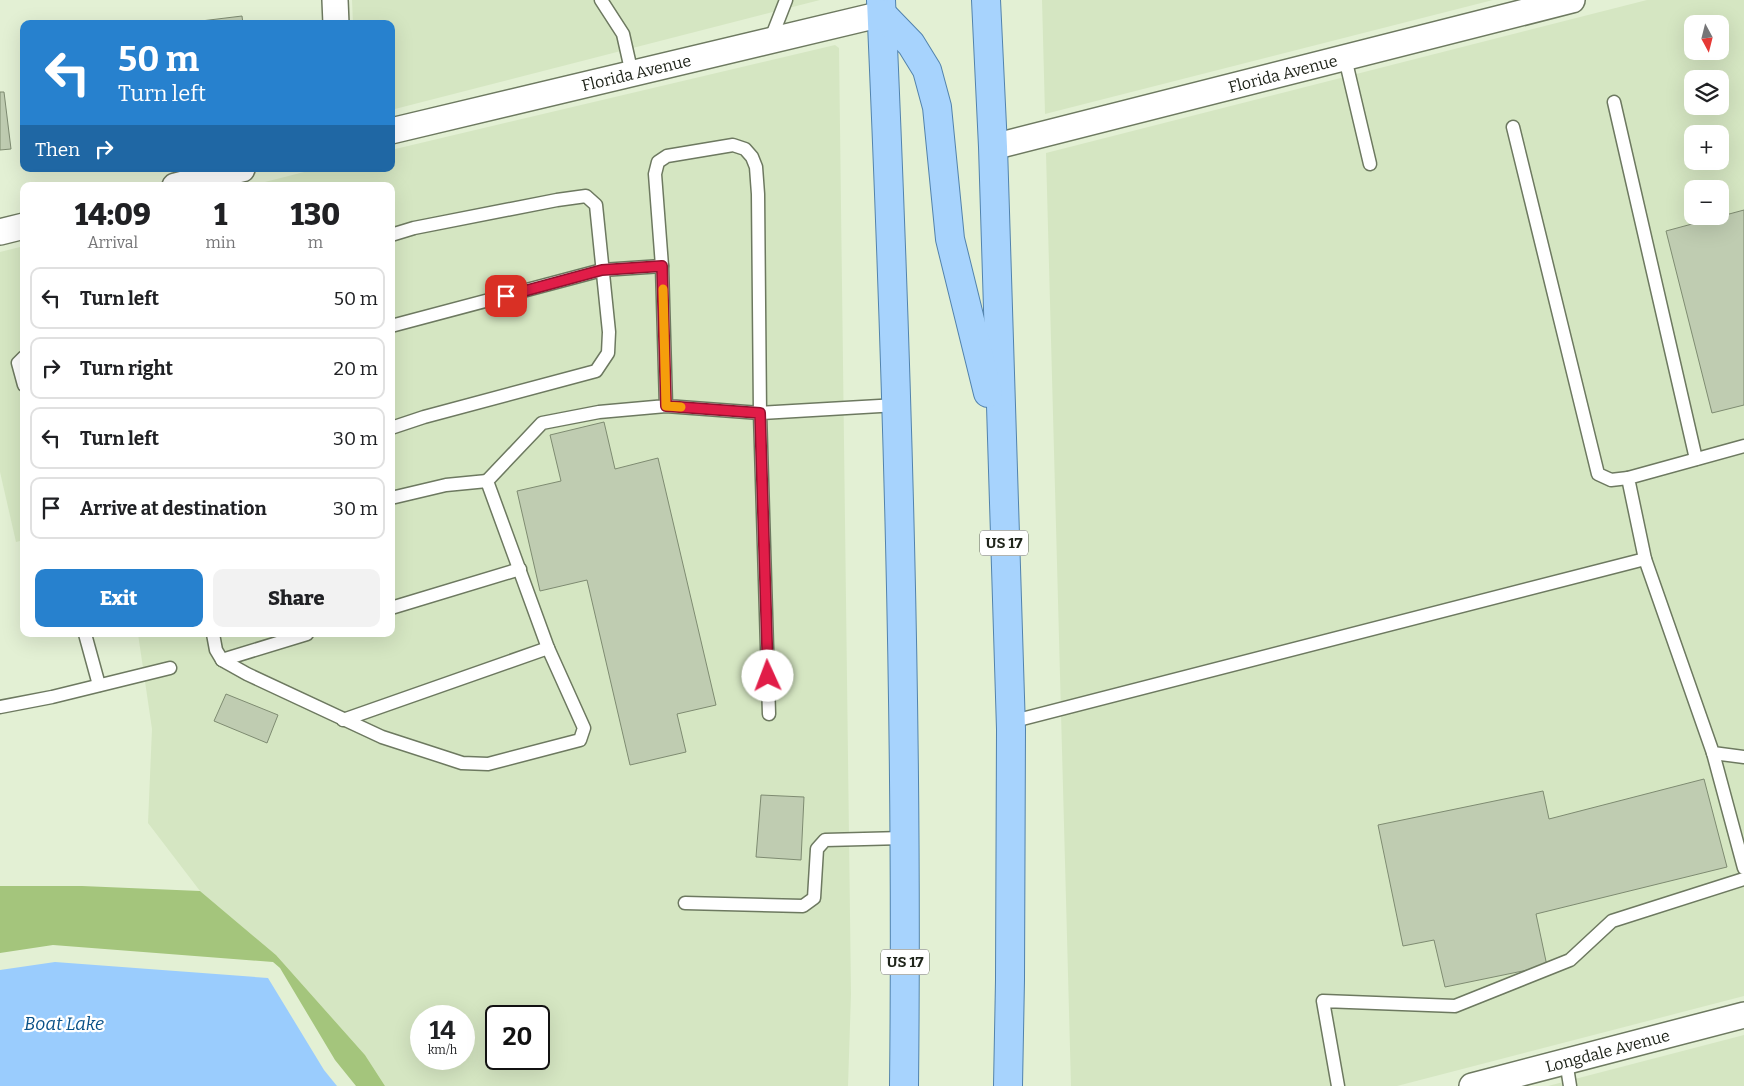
<!DOCTYPE html>
<meta charset="utf-8">
<style>
body{margin:0;font-family:Bitter,serif;background:#f2f2f2;color:#202124;height:100vh;display:flex;flex-direction:column;font-size:19px;white-space:nowrap}
*{box-sizing:border-box;margin:0}
p{font-size:16px;color:#757577}
.icon{flex:none;width:28px;height:28px;fill:none;stroke:currentColor;stroke-width:2;stroke-linecap:round;stroke-linejoin:round}
.map{position:relative;flex:1;overflow:hidden}
.panel{position:absolute;left:20px;top:182px;width:375px;height:455px;display:flex;flex-direction:column;background:#fff;border-radius:10px;box-shadow:0 5px 20px #0002}
.panel>*{flex:none}
.guide{position:absolute;left:20px;top:20px;width:375px;height:152px;border-radius:10px;box-shadow:0 5px 20px #0002;background:#2781ce;color:#fff;overflow:hidden}
.needle{width:32px;rotate:173deg}
.buttons{position:absolute;left:1684px;top:15px;display:grid;gap:10px}
.buttons a{display:grid;place-items:center;width:45px;height:45px;border-radius:10px;background:#fff;box-shadow:0 5px 20px #0002;font-size:25px}
.speed{position:absolute;left:410px;top:1005px;display:flex;gap:10px;font-size:25px;font-weight:700;text-align:center}
.speed>*{display:grid;place-content:center;width:65px;height:65px;border-radius:50%;background:#fff;box-shadow:0 5px 20px #0002;line-height:1}
.speed small{font-size:12px;font-weight:400}
.speed .limit{border:2px solid #111;border-radius:8px;background:#fff;color:#111}
.pin{position:absolute;display:grid;place-items:center;width:42px;height:42px;color:#fff;margin:-21px;border-radius:10px;box-shadow:0 2px 8px #0006}
.me{position:absolute;width:55px;margin:-28px;rotate:358deg;stroke-linejoin:round;filter:drop-shadow(0 0 4px #0008)}
.turn{display:flex;align-items:center;gap:18px;height:105px;padding:0 15px;font-size:22px}
.turn .icon{width:65px;height:65px;stroke-width:2.5}
.turn b{display:block;font-size:35px;line-height:42px}
.then{display:flex;align-items:center;height:48px;padding:0 15px;background:#0003;gap:10px;font-size:19px}
.eta{display:flex;justify-content:space-evenly;align-items:center;height:85px;text-align:center}
.eta b{font-size:30px;font-weight:800;line-height:35px}
.cta{display:flex;gap:10px;margin-top:auto;padding:10px 15px}
.cta a{flex:1;height:58px;border-radius:10px;background:#2781ce;color:#fff;font-size:20px;font-weight:800;line-height:58px;text-align:center}
.cta a+a{background:#f2f2f2;color:#202124}
ul{padding:0;list-style:none}
li{display:flex;align-items:center;gap:15px;height:62px;margin:0 10px 8px;padding:0 5px;border:2px solid #e0e0e0;border-radius:10px}
li div{flex:1}
li b{display:block;font-size:19px}
li em{font-style:normal}
.map>svg:first-child{display:block}
.built{fill:#d5e6c2;fill-rule:evenodd}
.green{fill:#a4c57c}
.water{fill:#9accfd}
.building{fill:#bfccb1;stroke:#7e8b71}
.lines{fill:none;stroke-linecap:round;stroke-linejoin:round}
.service-casing{stroke:#6d7960;stroke-width:15}
.minor-casing{stroke:#6d7960;stroke-width:28}
.primary-casing{stroke:#5283ad;stroke-width:30}
.service{stroke:#fff;stroke-width:12}
.minor{stroke:#fff;stroke-width:25}
.primary{stroke:#a7d3fd;stroke-width:28}
.route-casing{stroke:#92132f;stroke-width:12}
.route{stroke:#e11d48;stroke-width:9}
.slow{stroke:#f59e0b;stroke-width:9}
.labels{text-anchor:middle;dominant-baseline:central;stroke-width:4.5;stroke-linejoin:round;paint-order:stroke}
.shield{fill:#fff;stroke:#63665f;stroke-width:1}
.shield-label{font-size:15px;font-weight:bold;fill:#20251b}
.street-label{font-size:16px;fill:#20251b;stroke:#fff}
.water-label{font-size:18px;font-style:italic;fill:#085087;stroke:#fff}
</style>
<div class="map">
<svg width="1744" height="1086" viewBox="0 0 1744 1086">
<rect width="100%" height="100%" fill="#e3f0d4"/>
<!-- built -->
<g class="built">
<path d="M352,0h468l-429,110v-86h-38z"/>
<path d="M1042,0h451l-448,114z"/>
<path d="M1647,0h97v996l-347,90h-326l-25,-933zM1692,24h28v27h-28zM1692,79h28v27h-28zM1692,134h28v27h-28zM1692,189h28v27h-28z"/>
<path d="M835,45l4,3 12,946 -3,92h-463l-20,-31 -89,-100 -76,-64 -52,-68 4,-94 -14,-95h253v-448h-142l67,-17h75v-19zM421,1016h43v43h-43zM496,1016h43v43h-43z"/>
<path d="M24,246v294l-8,2 -16,-70v-220z"/>
<path d="M1744,1035v51h-196z"/>
</g>
<!-- green -->
<path class="green" d="M0,886h82l118,5 76,64 89,100 20,31h-29l-21,-26 -55,-92 -7,-6 -220,-17 -53,8z"/>
<!-- water -->
<path class="water" d="M55,962l213,16 56,92 13,16h-337v-116z"/>
<!-- building -->
<g class="building">
<path d="M242,16l1,8h-42v-3z"/>
<path d="M0,92h4l7,57 -11,1z"/>
<path d="M1744,210v195l-32,8 -46,-182z"/>
<path d="M604,422l11,47 43,-11 58,247 -39,9 9,38 -56,13 -43,-185 -47,11 -23,-100 44,-10 -11,-46z"/>
<path d="M226,694l52,21 -11,28 -53,-22z"/>
<path d="M1704,779l23,88 -191,47 11,52 -102,21 -11,-47 -31,6 -25,-121 165,-34 6,28z"/>
<path d="M761,795l43,2 -3,63 -45,-3z"/>
</g>
<g class="lines">
<!-- service casing -->
<g class="service-casing">
<g id="service">
<path d="M601,0l22,34 9,40"/>
<path d="M770,41l16,-41"/>
<path d="M1345,58l25,106"/>
<path d="M1614,102l82,357"/>
<path d="M1513,127l85,347 13,6 17,-2"/>
<path d="M391,235l23,-7 143,-28 29,-4 10,9 13,127 -1,21 -12,18 -172,46 -33,11"/>
<path d="M391,326l211,-56 60,-4"/>
<path d="M24,357l-6,6 6,22"/>
<path d="M391,498l55,-13 41,-4"/>
<path d="M1645,559l-17,-81 116,-32"/>
<path d="M391,608l129,-39"/>
<path d="M85,634l14,51"/>
<path d="M213,634l3,16 6,10 25,14 135,63 80,26 26,1 92,-24 4,-12 -36,-80 -61,-167 55,-58 57,-11 67,-6 94,7 -2,-219 -2,-27 -4,-10 -7,-8 -12,-4 -66,11 -9,6 -3,12 7,92 4,140"/>
<path d="M222,660l85,-26"/>
<path d="M0,707l52,-10 118,-29"/>
<path d="M769,714l-9,-301 137,-8"/>
<path d="M343,720l205,-72"/>
<path d="M1010,722l635,-163 68,194 31,4"/>
<path d="M1713,753l31,115"/>
<path d="M685,903l118,3 11,-8 3,-49 8,-9 78,-2"/>
<path d="M1566,1061l4,25"/>
<path d="M1338,1086l-15,-85 132,5 115,-46 42,-39 132,-42"/>
</g>
</g>
<!-- minor casing -->
<g class="minor-casing">
<g id="minor">
<path d="M335,0l1,24"/>
<path id="s1" d="M391,131l491,-117"/>
<path id="s2" d="M993,147l579,-147"/>
<path d="M175,186l67,-17"/>
<path d="M0,232l24,-6"/>
<path id="s3" d="M1472,1086l272,-71"/>
</g>
</g>
<!-- primary casing -->
<g class="primary-casing">
<g id="primary">
<path d="M881,0c16,362 27,724 23,1086"/>
<path d="M986,0l7,147 18,582 -1,251 -2,106"/>
<path d="M882,14l29,30 16,26 10,37 13,132 38,154"/>
</g>
</g>
<!-- service -->
<use href="#service" class="service"/>
<!-- minor -->
<use href="#minor" class="minor"/>
<!-- primary -->
<use href="#primary" class="primary"/>
</g>
<g class="lines">
<!-- route casing -->
<g class="route-casing">
<path id="route" d="M506,296l96,-26 60,-4 4,140 94,7 8,263"/>
</g>
<!-- route -->
<use href="#route" class="route"/>
<!-- slow -->
<path class="slow" d="M663,289l3,117 15,1"/>
</g>
<g class="labels">
<!-- shield labels -->
<g class="shield">
<rect x="980" y="530.5" width="48" height="25" rx="4"/>
<rect x="881" y="949.5" width="48" height="25" rx="4"/>
</g>
<g class="shield-label">
<text x="1004" y="543">US 17</text>
<text x="905" y="962">US 17</text>
</g>
<!-- street labels -->
<g class="street-label">
<text stroke="none"><textPath href="#s1" startOffset="252">Florida Avenue</textPath></text>
<text stroke="none"><textPath href="#s2" startOffset="299">Florida Avenue</textPath></text>
<text stroke="none"><textPath href="#s3" startOffset="140">Longdale Avenue</textPath></text>
</g>
<!-- water labels -->
<g class="water-label">
<text x="64" y="1024">Boat Lake</text>
</g>
</g>
</svg>
<div class="buttons">
<a><svg class="needle" viewBox="-14 -14 28 28"><path d="M0-13l5 13h-10z" fill="#e53935"/><path d="M0 13l5-13h-10z" fill="#757577"/></svg></a>
<a><svg class="icon" aria-label="layers" viewBox="0 0 24 24"><path d="M12 4l9 5-9 5-9-5zM3 14l9 5 9-5"/></svg></a>
<a>+</a>
<a>−</a>
</div>
<div class="speed"><div>14<small>km/h</small></div><div class="limit">20</div></div>
<div class="pin" style="left:506px;top:296px;background:#d93025"><svg class="icon" aria-label="arrive" viewBox="0 0 24 24"><path d="M6 21V4h12l-3 4 3 4H6"/></svg></div>
<svg class="me" style="left:768px;top:676px" viewBox="-20 -20 40 40"><circle r="19" fill="#fff"/><path d="M0-13L10 11 0 6-10 11z" fill="#e11d48"/></svg>
<div class="guide">
<div class="turn"><svg class="icon" aria-label="left" viewBox="0 0 24 24"><path d="M17 20v-9H6M10 6l-5 5 5 5"/></svg><div><b>50 m</b>Turn left</div></div>
<div class="then">Then<svg class="icon" aria-label="right" viewBox="0 0 24 24"><path d="M7 20v-9h11M14 6l5 5-5 5"/></svg></div>
</div>
<section class="panel">
<div class="eta">
<div><b>14:09</b><p>Arrival</p></div>
<div><b>1</b><p>min</p></div>
<div><b>130</b><p>m</p></div>
</div>
<ul>
<li><svg class="icon" aria-label="left" viewBox="0 0 24 24"><path d="M17 20v-9H6M10 6l-5 5 5 5"/></svg><div><b>Turn left</b></div><em>50 m</em></li>
<li><svg class="icon" aria-label="right" viewBox="0 0 24 24"><path d="M7 20v-9h11M14 6l5 5-5 5"/></svg><div><b>Turn right</b></div><em>20 m</em></li>
<li><svg class="icon" aria-label="left" viewBox="0 0 24 24"><path d="M17 20v-9H6M10 6l-5 5 5 5"/></svg><div><b>Turn left</b></div><em>30 m</em></li>
<li><svg class="icon" aria-label="arrive" viewBox="0 0 24 24"><path d="M6 21V4h12l-3 4 3 4H6"/></svg><div><b>Arrive at destination</b></div><em>30 m</em></li>
</ul>
<div class="cta"><a>Exit</a><a>Share</a></div>
</section>
</div>
